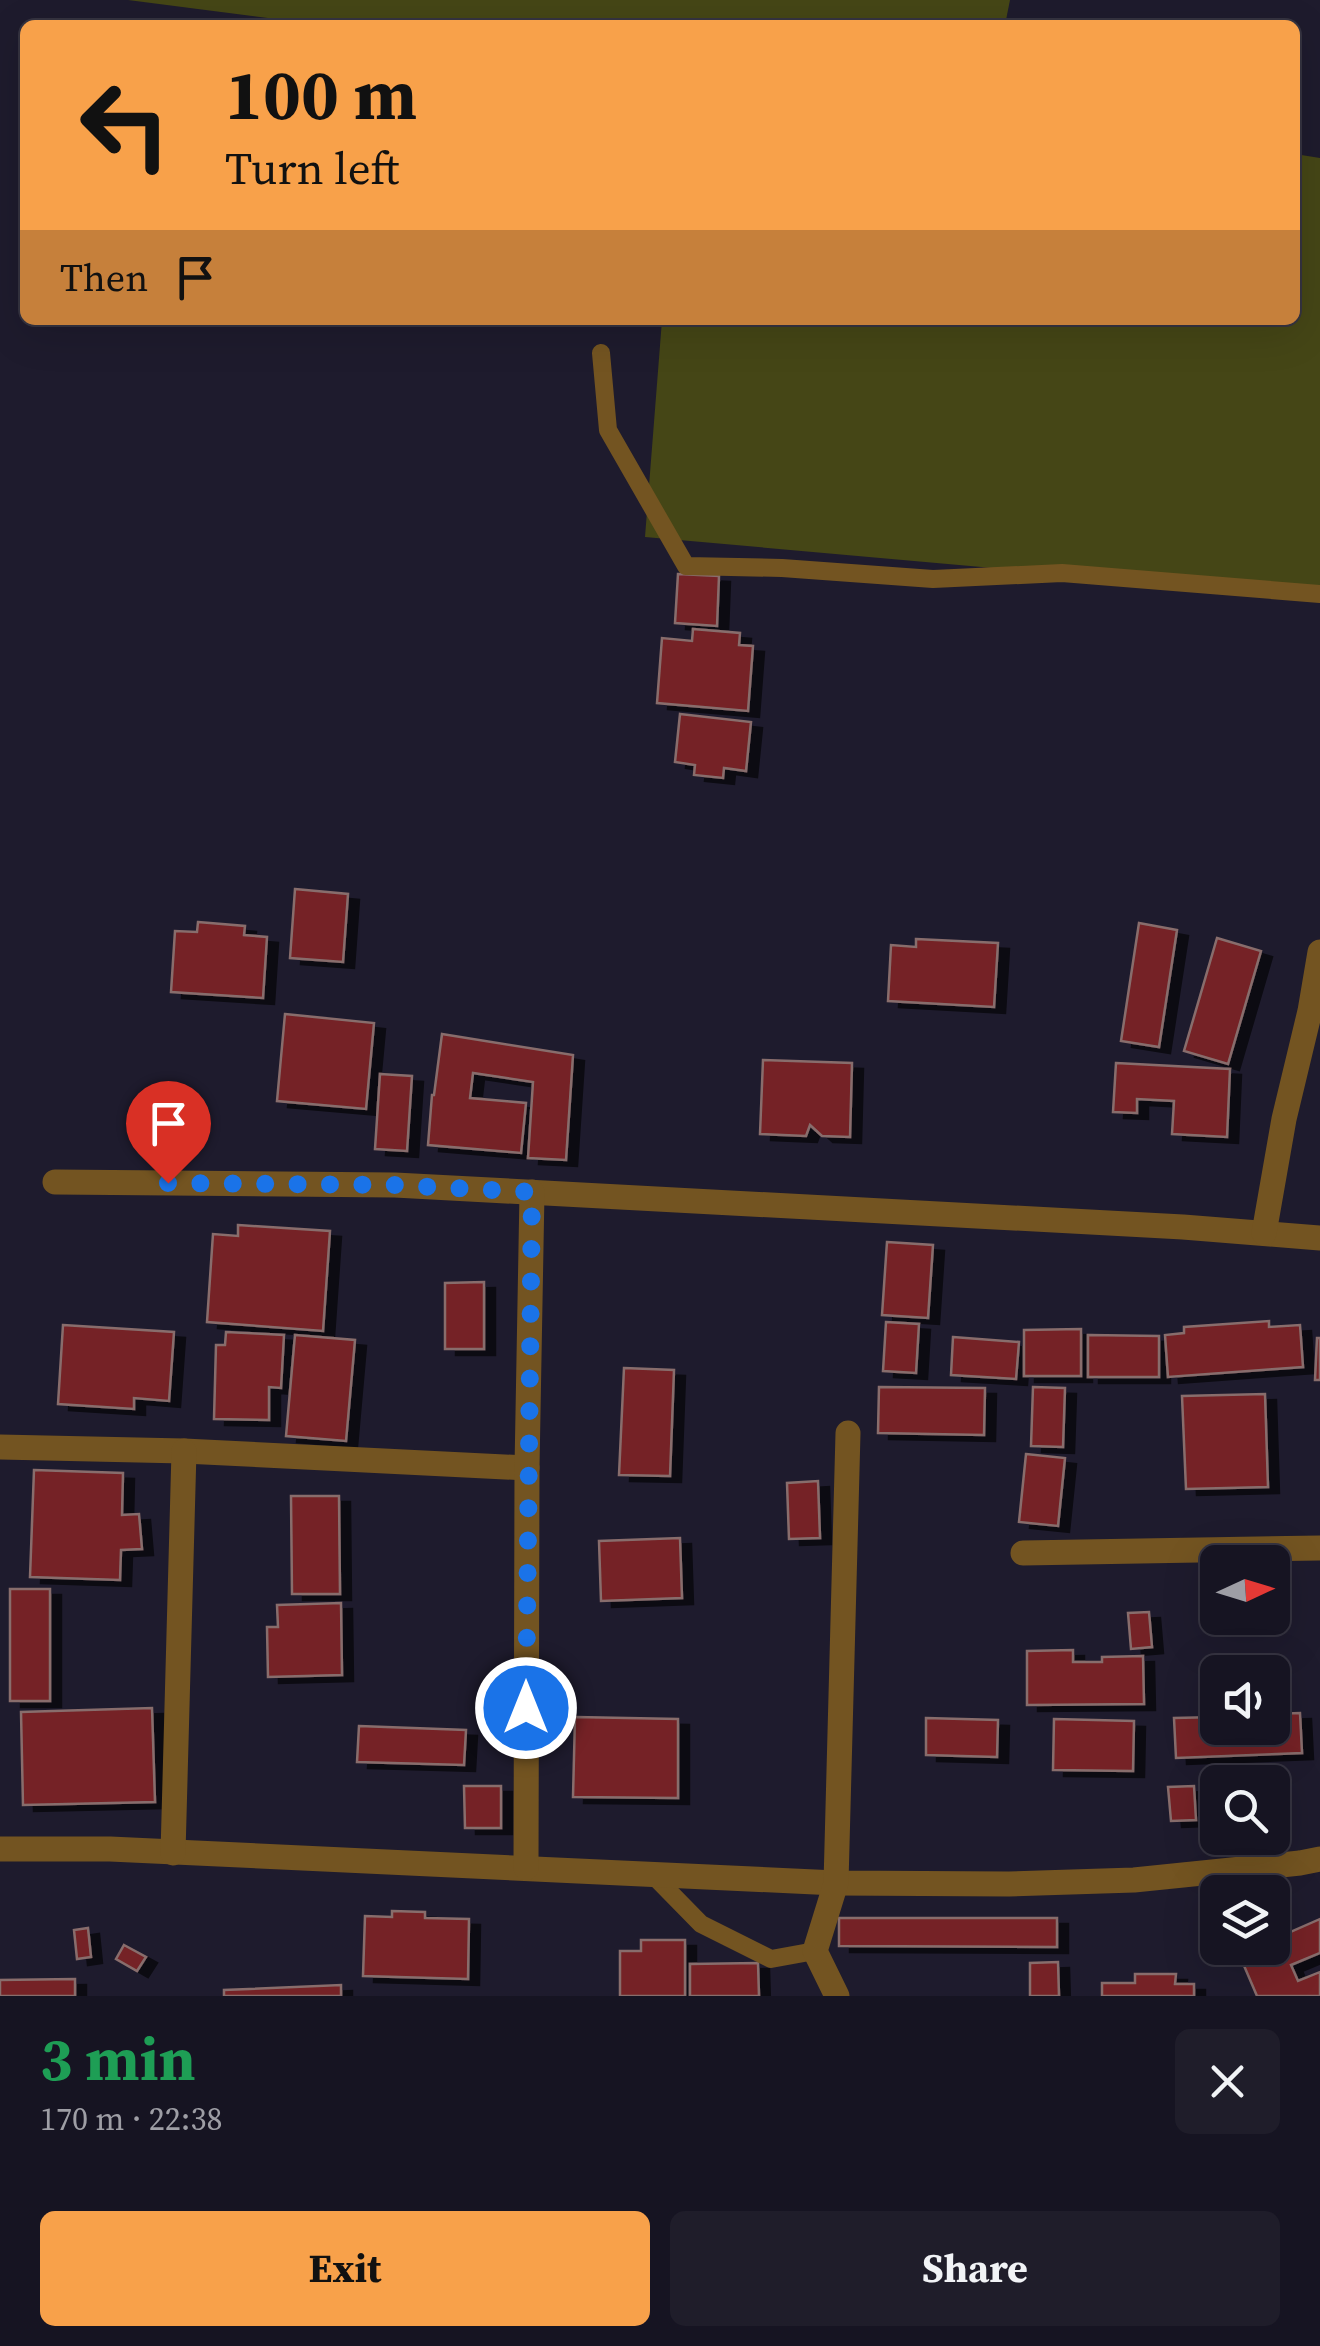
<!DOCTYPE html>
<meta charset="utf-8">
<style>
body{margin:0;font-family:"Source Serif 4",serif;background:#1f1d2a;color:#f1f3f6;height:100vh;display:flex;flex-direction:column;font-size:38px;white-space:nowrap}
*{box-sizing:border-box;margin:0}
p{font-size:32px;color:#9e9ea5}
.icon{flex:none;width:55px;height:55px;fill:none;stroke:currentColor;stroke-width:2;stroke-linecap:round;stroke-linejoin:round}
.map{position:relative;height:1996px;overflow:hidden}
.panel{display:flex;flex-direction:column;background:#161422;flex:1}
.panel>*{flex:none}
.banner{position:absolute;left:20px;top:20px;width:1280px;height:305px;border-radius:15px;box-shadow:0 10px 40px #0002,0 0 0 2px #353340;background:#f8a14a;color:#111;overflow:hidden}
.needle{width:65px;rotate:86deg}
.controls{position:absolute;left:1200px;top:1545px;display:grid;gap:20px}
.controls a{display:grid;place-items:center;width:90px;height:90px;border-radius:15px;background:#161422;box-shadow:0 10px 40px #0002,0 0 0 2px #353340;font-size:50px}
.pin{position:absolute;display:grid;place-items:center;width:85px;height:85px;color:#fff;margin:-102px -42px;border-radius:50% 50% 50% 0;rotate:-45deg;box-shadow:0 0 10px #0007}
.pin .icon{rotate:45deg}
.me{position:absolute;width:110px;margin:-55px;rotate:0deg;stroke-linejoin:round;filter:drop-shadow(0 0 8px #0008)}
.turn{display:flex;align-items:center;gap:35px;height:210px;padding:0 40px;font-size:45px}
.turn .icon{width:130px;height:130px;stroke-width:2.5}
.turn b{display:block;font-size:70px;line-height:85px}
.then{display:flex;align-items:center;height:95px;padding:0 40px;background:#0003;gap:20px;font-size:38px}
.round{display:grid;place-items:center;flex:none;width:105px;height:105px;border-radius:15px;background:#1f1d2a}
.summary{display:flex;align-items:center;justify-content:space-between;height:170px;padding:0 40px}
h1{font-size:60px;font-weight:700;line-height:75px;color:#1e9e55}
.action{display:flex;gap:20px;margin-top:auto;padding:20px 40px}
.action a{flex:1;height:115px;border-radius:15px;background:#f8a14a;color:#111;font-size:40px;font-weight:700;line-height:115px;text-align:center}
.action a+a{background:#1f1d2a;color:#f1f3f6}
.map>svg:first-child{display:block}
.forest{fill:#454616}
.building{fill:#742225;stroke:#886d6c;stroke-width:2.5;filter:url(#shadow)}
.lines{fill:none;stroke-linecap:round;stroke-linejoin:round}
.service{stroke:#735421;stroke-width:18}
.minor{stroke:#735421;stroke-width:25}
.route{stroke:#1a73e8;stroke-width:18;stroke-dasharray:0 32.4}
</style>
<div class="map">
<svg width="1320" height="1996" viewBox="0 0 1320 1996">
<defs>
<filter id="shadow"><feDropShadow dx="11" dy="6" stdDeviation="0" flood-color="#0009"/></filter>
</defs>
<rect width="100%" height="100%" fill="#1e1b2d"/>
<!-- forest -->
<g class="forest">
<path d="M128,0h882l-5,25h-682z"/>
<path d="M1295,154l25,4v439l-675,-60 17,-217h633z"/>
</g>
<!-- building -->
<g class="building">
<path d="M678,574l41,2 -2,50 -42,-3z"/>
<path d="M693,629l47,4 -1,12 14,1 -5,65 -91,-8 5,-65 30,3z"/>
<path d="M680,714l71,8 -5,49 -22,-3 -1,10 -29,-3 1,-10 -20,-3z"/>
<path d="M295,889l53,5 -5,68 -53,-4z"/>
<path d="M198,922l47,4 -1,9 23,2 -4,61 -92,-6 4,-61 22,1z"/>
<path d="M1139,923l38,7 -18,117 -38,-6z"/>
<path d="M1217,938l44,13 -33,113 -44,-13z"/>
<path d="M916,939l82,4 -4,64 -106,-6 3,-56 25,2z"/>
<path d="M285,1014l89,9 -8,86 -89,-8z"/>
<path d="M442,1034l131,21 -7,105 -38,-2 5,-76 -60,-9 -3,25 56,5 -5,50 -93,-8 4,-50h2z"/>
<path d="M763,1060l89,3 -2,74 -28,-1 -12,-11 -4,11 -46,-2z"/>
<path d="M1116,1063l114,6 -3,68 -55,-3 2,-33 -37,-2v14l-24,-1z"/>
<path d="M380,1074l32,2 -5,75 -32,-2z"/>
<path d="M238,1225l92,6 -7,100 -116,-9 6,-88 25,2z"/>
<path d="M887,1242l46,3 -5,73 -46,-3z"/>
<path d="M484,1282v67h-39v-66z"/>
<path d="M1269,1321v6l31,-2 3,42 -135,10 -3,-42 19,-2v-6z"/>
<path d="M886,1322l33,2 -3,49 -33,-2z"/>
<path d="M63,1325l111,7 -5,69 -35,-3v11l-76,-5z"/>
<path d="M1081,1329v47h-57v-46z"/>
<path d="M226,1332l58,3 -3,53 -12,-1v33l-55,-1 2,-74h9z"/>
<path d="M295,1335l60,5 -9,101 -60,-5z"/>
<path d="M1088,1335l71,1v41h-71z"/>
<path d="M953,1337l66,5 -3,37 -65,-4z"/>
<path d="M1317,1338h3v42h-5z"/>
<path d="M624,1368l50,2 -4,106 -51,-1z"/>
<path d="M879,1387l106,1 -1,47 -106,-2z"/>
<path d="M1033,1387l32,1 -2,59 -32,-1z"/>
<path d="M1265,1394l3,93 -82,2 -4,-93z"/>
<path d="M1026,1454l39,4 -7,68 -39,-4z"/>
<path d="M34,1470l89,3 -1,42 17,-1 3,35 -21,1 -1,30 -90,-3z"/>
<path d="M818,1481l2,57 -31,1 -2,-56z"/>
<path d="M291,1496h48l1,98h-48z"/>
<path d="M680,1538l2,60 -81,3 -2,-60z"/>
<rect x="10" y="1589" width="40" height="112"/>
<path d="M341,1603l1,72 -74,2 -1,-50h11l-1,-22z"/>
<path d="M1149,1612l3,35 -21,2 -3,-36z"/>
<path d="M1073,1650v12h29v-5l41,-1 1,48 -117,1v-54z"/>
<path d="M152,1708l3,94 -132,3 -2,-93z"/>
<path d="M1300,1713l2,40 -126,5 -2,-40 44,-1v11h54v-14z"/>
<path d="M575,1717l103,2v79l-105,-1z"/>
<path d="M926,1718l72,2 -1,37 -71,-2z"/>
<path d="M1054,1719l80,2 -1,50 -80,-1z"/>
<path d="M359,1726l107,4 -2,35 -107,-3z"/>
<path d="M464,1786h37v42h-36z"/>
<path d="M1194,1786l2,34 -25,1 -3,-34z"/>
<path d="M392,1911l33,1v6l44,1 -1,60 -105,-3 2,-60 27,1z"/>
<path d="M839,1918h218v29l-218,-1z"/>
<path d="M1320,1919v34l-29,12 7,16 22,-9v24h-63l-18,-42 15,-6h18v-8z"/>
<path d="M88,1928l3,29 -14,2 -3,-29z"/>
<path d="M641,1940h44v56h-65v-45h21z"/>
<path d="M124,1945l22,12 -9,14 -21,-12z"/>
<path d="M1058,1962l1,34h-29v-33z"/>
<path d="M758,1963l1,33h-69v-32z"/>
<path d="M1135,1974h41l-1,10h19v12h-92v-13h33z"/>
<path d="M75,1979v17h-75v-16z"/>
<path d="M341,1985v11h-117v-6z"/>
</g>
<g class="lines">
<!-- service -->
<g class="service">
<path d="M601,353l7,77 78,136 96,2 151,11 129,-6 258,21"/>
<path d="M652,1874l49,50 70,35 44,-8"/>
</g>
<!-- minor -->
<g class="minor">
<path d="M55,1182l340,3 788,42 137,11"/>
<path d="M1264,1233l20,-114 26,-108 10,-59"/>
<path d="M0,1447l184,4 343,17"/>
<path d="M1023,1553l297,-5"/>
<path d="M0,1849h110l726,34 173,1 125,-4 166,-17 20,-4"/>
<path d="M173,1853l11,-402"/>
<path d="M526,1868l1,-400 5,-276"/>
<path d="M837,1996l-22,-45 21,-68 12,-450"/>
</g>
</g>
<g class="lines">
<!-- route -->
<path class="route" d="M168,1183l227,2 137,7 -6,516"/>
</g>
</svg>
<div class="controls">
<a><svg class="needle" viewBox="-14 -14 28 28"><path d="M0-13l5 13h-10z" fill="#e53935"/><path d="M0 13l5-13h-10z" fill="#9e9ea5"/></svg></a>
<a><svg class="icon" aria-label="sound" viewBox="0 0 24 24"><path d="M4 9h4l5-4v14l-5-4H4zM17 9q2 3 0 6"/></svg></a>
<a><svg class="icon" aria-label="search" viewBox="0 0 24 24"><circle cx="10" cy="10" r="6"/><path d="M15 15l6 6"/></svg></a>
<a><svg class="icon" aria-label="layers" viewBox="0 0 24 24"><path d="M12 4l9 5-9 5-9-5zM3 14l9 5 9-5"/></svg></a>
</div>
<div class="pin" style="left:168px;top:1183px;background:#d93025"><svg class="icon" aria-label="arrive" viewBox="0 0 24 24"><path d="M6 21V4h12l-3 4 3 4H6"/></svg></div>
<svg class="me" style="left:526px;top:1708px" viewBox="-20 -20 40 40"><circle r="17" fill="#1a73e8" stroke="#fff" stroke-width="3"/><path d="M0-11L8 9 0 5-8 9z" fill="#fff"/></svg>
<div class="banner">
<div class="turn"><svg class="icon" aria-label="left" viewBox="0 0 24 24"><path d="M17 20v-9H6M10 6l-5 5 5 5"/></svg><div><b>100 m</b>Turn left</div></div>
<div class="then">Then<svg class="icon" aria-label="arrive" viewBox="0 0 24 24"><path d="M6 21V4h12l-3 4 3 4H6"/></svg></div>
</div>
</div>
<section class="panel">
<div class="summary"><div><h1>3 min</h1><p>170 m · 22:38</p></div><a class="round"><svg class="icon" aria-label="close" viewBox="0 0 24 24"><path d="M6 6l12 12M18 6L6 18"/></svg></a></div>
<div class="action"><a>Exit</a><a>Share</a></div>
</section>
